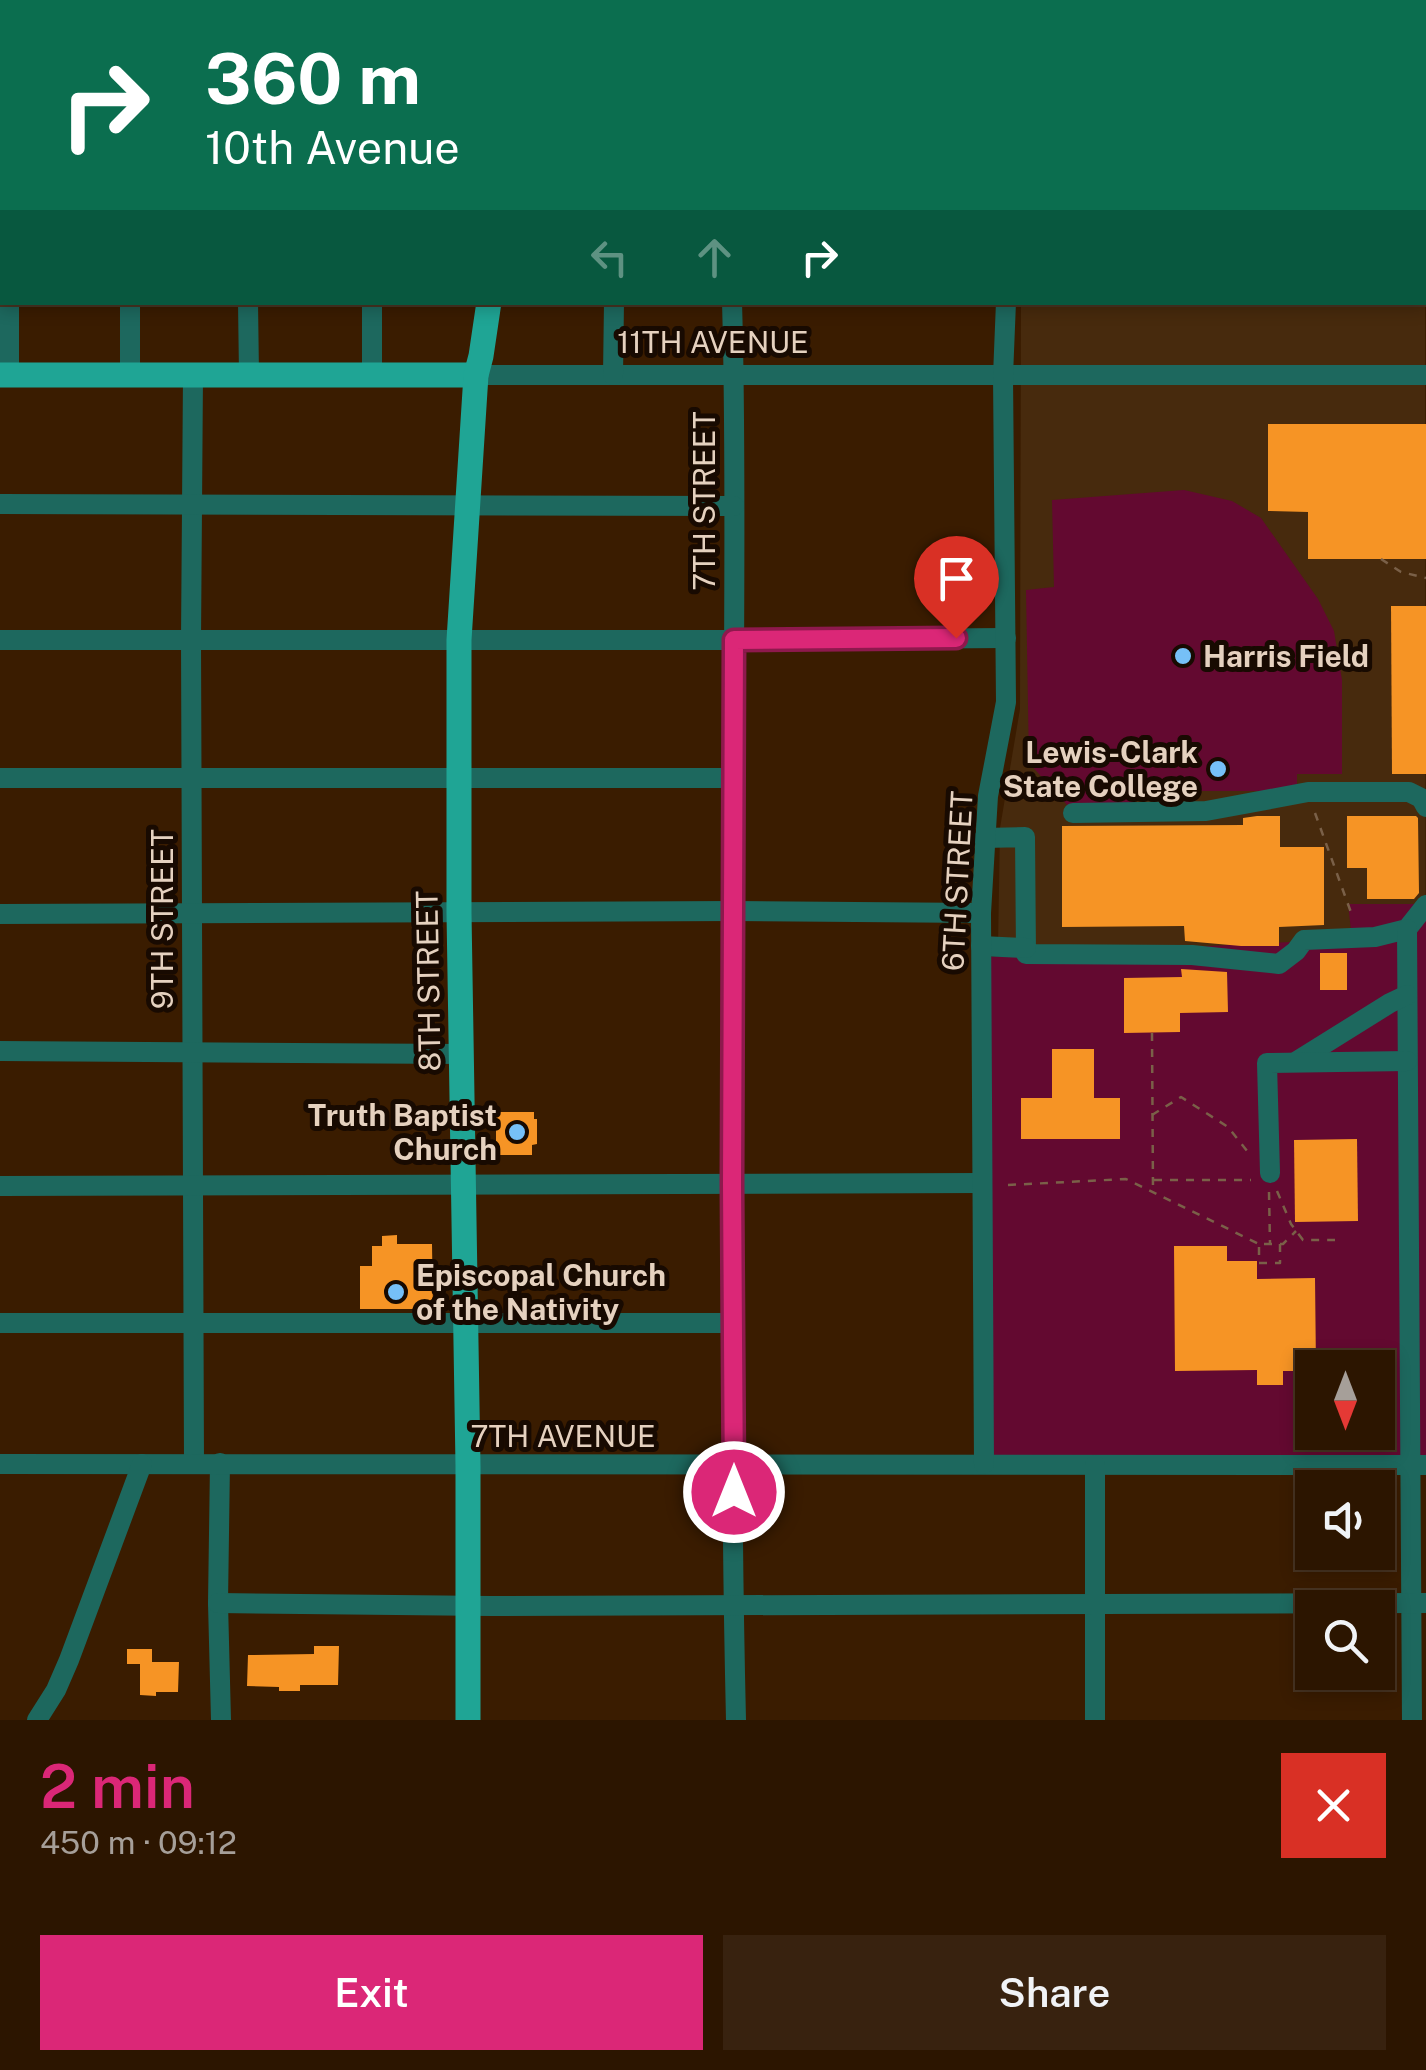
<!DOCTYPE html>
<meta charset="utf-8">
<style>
body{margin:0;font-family:"Public Sans",sans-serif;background:#38220f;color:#f1f3f6;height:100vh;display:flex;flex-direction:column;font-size:38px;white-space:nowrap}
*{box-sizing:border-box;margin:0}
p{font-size:32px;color:#a69f99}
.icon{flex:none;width:55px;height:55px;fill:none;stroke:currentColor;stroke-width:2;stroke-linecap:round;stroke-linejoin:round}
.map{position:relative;height:1720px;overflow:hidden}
.panel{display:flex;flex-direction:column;background:#2c1500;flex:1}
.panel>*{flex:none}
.top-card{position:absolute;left:0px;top:0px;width:1428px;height:305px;box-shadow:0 5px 15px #0003,0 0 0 2px #483422;background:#0b6e4f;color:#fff;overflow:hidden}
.needle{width:65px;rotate:180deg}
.fabs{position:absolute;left:1295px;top:1350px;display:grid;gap:20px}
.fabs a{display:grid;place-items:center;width:100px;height:100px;border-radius:0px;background:#2c1500;box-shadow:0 5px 15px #0003,0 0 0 2px #483422;font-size:50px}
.pin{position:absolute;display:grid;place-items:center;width:85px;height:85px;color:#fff;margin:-102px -42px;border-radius:50% 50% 50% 0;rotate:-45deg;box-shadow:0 0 10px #0007}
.pin .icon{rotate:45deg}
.me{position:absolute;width:110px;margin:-55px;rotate:0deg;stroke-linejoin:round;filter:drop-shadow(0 0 8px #0008)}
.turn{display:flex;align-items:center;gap:35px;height:210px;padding:0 40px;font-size:45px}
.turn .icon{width:130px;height:130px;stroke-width:2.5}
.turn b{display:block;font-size:70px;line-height:85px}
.lanes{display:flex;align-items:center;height:95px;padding:0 40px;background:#0003;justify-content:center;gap:50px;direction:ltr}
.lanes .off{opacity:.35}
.round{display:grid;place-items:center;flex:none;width:105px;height:105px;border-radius:0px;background:#38220f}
.overview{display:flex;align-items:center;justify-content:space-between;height:170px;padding:0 40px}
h1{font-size:60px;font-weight:600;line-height:75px;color:#db2777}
.button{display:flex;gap:20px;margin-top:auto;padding:20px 40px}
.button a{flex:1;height:115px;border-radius:0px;background:#db2777;color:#fff;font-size:40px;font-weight:600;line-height:115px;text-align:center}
.button a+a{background:#38220f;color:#f1f3f6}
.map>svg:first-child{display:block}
.built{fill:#472a0d;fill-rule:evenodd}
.green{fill:#630930;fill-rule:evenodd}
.building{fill:#f69425}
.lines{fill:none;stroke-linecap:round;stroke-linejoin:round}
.path{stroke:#7a6048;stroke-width:2.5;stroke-dasharray:8 8;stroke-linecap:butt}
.minor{stroke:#1d685e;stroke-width:20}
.major{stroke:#1fa595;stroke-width:25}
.route-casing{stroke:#8e194d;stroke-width:25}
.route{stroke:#db2777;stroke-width:18}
.poi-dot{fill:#76c0f7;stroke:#180a01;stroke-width:4}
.labels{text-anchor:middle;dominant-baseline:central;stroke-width:10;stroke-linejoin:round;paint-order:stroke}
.street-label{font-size:30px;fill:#e5d1bf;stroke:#180a01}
.poi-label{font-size:30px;font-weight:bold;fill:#e5d1bf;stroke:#180a01;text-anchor:start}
</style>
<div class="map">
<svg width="1426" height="1720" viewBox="0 0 1426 1720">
<rect width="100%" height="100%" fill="#3a1c00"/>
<!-- built -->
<path class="built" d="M1425,150l1,1300 -315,-1 -113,-502 2,-119 20,-119 1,-406 404,-1zM1312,1368h66v64h-66z"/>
<!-- green -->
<g class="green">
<path d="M739,0h687v125l-1,-123h-685z"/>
<path d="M1184,490l48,11 29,17 57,81 16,32 8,49v94h-45v17h-161l-2,16 -66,-1 -39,-43 -3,-173 28,-3 -2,-87z"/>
<path d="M1348,904h78v562l-442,-2 -3,-507 371,-18zM1312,1368h66v64h-66z"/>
</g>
<!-- building -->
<g class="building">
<path d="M1268,424h158v135h-118v-47l-40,-1z"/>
<path d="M1391,606h35v168h-34z"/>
<path d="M1257,816h23v31h44v78l-45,2v19h-38l-56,-5 -1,-15 -122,1v-101l181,-1v-7z"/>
<path d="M1347,816h69l2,2 1,75 -5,6h-47v-31h-20z"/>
<rect x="1320" y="953" width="27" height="37"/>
<path d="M1181,969l46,3 1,40 -48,1v19l-56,1v-55l58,-1z"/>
<path d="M1052,1049h42v49h26v41h-99v-41h31z"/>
<path d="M496,1112h38v7h3v25l-5,1v10h-33v-10h-3z"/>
<path d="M1357,1139l1,82 -63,1 -1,-82z"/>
<path d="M397,1235v9h35l1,65h-73v-43h12v-20h10v-10z"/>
<path d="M1174,1246h53v15h30v18l58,-1 1,90h-4v3h-29v14h-26v-15l-82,1z"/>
<path d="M314,1646h25l-1,39h-38v6h-21v-4l-32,-1 1,-31 66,-1z"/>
<path d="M127,1649h25v13h27l-1,30h-22v4l-16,-1v-31h-13z"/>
</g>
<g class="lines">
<!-- path -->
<g class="path">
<path d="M1381,559l20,13 25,6"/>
<path d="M1315,813l38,105"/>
<path d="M1152,1033l1,158"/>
<path d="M1152,1115l29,-18 47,30 23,29"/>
<path d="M1154,1180h97"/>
<path d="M1008,1185l118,-6 133,65"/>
<path d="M1277,1191l14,33 12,16h32"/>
<path d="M1269,1192l1,52"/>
<path d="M1280,1244v19h-21v-19h24l13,-13"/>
</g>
<!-- minor -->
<g class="minor">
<path d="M7,0v2"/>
<path d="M246,0v2"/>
<path d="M372,0v2"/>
<path d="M725,0v2"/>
<path d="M131,2v-2"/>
<path d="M1040,2v-2"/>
<path d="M1346,2v-2"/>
<path d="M1425,7h1"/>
<path d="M1425,139h1"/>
<path d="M0,159h2"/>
<path d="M9,302v73"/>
<path d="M130,302v73"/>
<path d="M248,302l1,73"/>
<path d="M732,302c4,134 2,267 2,400 0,339 -6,679 2,1018"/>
<path d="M193,375l-2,265 3,823"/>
<path d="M372,375v-73"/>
<path d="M476,375h950"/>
<path d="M613,375l1,-73"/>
<path d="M0,504l734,2"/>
<path d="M0,640h734l272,-2"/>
<path d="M0,778h734"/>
<path d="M1073,813l133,-2 102,-19h101l12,6 5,9"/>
<path d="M984,838l41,-1 1,117 166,1 87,9 17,-13 8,-11 71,-3 32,-8 19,-24"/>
<path d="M0,914l734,-3 247,2"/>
<path d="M1407,929l5,791"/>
<path d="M981,946l45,2"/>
<path d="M0,1051l462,3"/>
<path d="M1297,1061l93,-58 17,-8"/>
<path d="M1270,1173l-3,-110 140,-2"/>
<path d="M0,1186l982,-3"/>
<path d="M0,1323h732"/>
<path d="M220,1463l-2,140 3,117"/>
<path d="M0,1464l1426,1"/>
<path d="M984,1464l-3,-551 7,-117 18,-94 -3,-326 3,-74"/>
<path d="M1095,1465v255"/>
<path d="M218,1603l272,3 936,-3"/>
<path d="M37,1720l19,-30 13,-30 73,-196"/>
</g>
<!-- major -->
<g class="major">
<path d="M488,0v2"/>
<path d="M0,375h476"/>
<path d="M468,1720v-254l-9,-553v-273l17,-265 5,-19 8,-54"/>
</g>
</g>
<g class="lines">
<!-- route casing -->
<g class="route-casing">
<path id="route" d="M734,1492l-2,-308 2,-544 222,-2"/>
</g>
<!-- route -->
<use href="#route" class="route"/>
</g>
<!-- markers -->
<g class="poi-dot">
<circle cx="1183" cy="656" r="10"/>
<circle cx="1218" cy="769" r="10"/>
<circle cx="517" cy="1132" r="10"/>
<circle cx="396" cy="1292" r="10"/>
</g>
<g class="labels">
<!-- street labels -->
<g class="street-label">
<text x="713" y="342">11TH AVENUE</text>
<text transform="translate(704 501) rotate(-90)">7TH STREET</text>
<text transform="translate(957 881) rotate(-87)">6TH STREET</text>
<text transform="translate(162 919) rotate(-90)">9TH STREET</text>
<text transform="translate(428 981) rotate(-91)">8TH STREET</text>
<text x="563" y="1436">7TH AVENUE</text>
</g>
<!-- poi labels -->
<g class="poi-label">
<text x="1203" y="656">Harris Field</text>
<text x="1198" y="752" text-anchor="end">Lewis-Clark<tspan x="1198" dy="34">State College</tspan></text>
<text x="497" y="1115" text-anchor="end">Truth Baptist<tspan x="497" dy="34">Church</tspan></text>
<text x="416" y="1275">Episcopal Church<tspan x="416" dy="34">of the Nativity</tspan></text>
</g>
</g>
</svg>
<div class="fabs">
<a><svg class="needle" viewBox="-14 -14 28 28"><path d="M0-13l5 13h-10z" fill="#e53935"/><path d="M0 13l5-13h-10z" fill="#a69f99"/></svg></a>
<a><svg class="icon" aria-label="sound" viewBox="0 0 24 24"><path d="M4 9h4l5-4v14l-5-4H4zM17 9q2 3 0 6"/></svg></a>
<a><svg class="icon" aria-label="search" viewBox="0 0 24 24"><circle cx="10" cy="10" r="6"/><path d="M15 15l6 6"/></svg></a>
</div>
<div class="pin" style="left:956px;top:638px;background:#d93025"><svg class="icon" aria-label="arrive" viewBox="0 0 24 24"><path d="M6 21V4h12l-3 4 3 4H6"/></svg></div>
<svg class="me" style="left:734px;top:1492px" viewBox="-20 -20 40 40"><circle r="17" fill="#db2777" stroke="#fff" stroke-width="3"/><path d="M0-11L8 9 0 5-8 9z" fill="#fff"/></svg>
<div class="top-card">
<div class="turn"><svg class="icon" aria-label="right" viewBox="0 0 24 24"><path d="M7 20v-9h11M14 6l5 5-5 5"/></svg><div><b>360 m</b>10th Avenue</div></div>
<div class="lanes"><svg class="icon off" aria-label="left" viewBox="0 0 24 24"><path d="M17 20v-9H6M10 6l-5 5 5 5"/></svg><svg class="icon off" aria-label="ahead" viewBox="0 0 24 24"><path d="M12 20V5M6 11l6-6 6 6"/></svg><svg class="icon" aria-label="right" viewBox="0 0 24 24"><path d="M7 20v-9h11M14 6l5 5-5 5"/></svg></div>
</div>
</div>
<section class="panel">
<div class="overview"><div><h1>2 min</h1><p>450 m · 09:12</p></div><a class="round" style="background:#d93025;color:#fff"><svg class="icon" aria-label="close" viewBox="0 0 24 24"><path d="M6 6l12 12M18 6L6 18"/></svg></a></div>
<div class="button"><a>Exit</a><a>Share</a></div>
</section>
